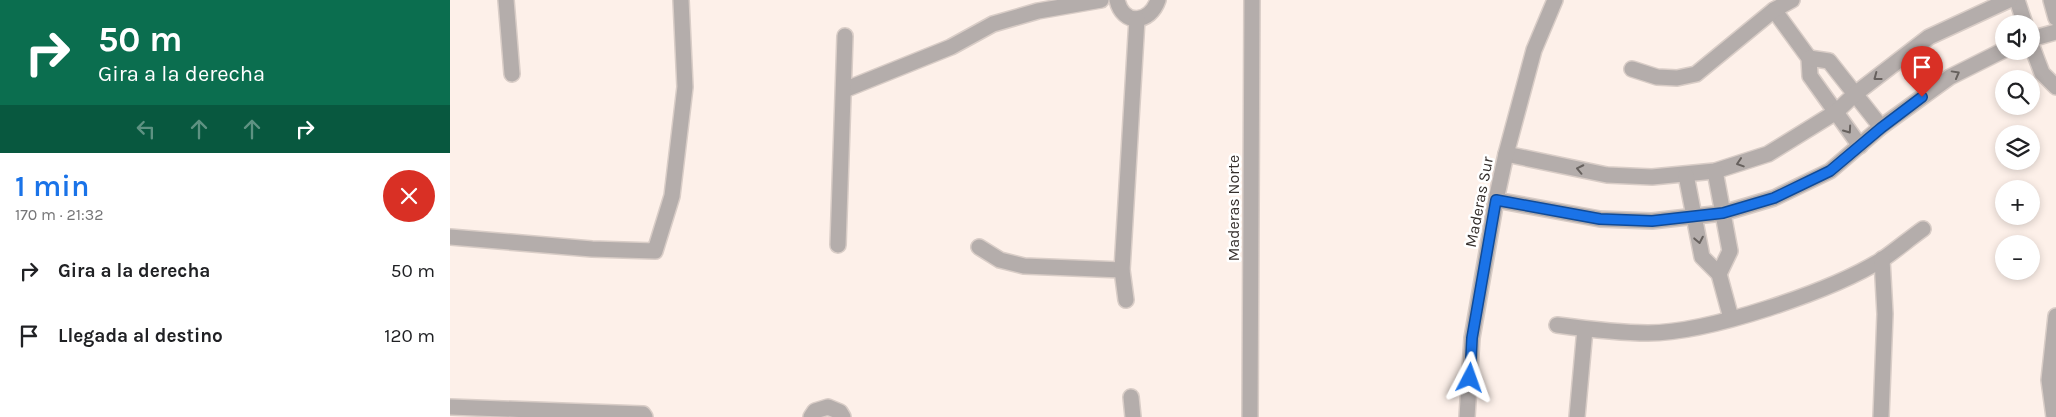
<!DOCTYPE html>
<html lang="es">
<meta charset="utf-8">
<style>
body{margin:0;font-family:Karla,sans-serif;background:#f2f2f2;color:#202124;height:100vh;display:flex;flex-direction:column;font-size:19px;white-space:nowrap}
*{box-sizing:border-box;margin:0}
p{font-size:16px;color:#757577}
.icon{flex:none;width:28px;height:28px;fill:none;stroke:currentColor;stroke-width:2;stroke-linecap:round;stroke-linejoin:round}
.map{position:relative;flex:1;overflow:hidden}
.panel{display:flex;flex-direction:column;background:#fff;width:450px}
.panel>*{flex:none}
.banner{background:#0b6e4f;color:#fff;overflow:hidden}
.fabs{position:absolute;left:1545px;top:15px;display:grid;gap:10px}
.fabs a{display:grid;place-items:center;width:45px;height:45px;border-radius:50%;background:#fff;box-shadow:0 2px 8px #0003;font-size:25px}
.pin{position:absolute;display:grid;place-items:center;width:42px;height:42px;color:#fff;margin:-51px -21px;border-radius:50% 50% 50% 0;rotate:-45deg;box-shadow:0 0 5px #0007}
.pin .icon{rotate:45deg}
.me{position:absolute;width:55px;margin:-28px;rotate:4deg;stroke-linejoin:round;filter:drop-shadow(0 0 4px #0008)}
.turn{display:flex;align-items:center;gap:18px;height:105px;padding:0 15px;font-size:22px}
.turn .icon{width:65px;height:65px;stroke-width:2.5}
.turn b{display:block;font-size:35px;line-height:42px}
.lanes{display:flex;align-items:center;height:48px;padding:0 15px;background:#0003;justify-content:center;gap:25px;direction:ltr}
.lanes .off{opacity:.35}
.round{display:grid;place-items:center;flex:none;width:52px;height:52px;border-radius:26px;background:#f2f2f2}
.summary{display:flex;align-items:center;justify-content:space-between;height:85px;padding:0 15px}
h1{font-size:30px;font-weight:600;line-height:38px;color:#1a73e8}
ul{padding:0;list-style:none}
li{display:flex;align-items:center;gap:15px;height:65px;padding:0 15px}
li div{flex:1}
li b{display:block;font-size:19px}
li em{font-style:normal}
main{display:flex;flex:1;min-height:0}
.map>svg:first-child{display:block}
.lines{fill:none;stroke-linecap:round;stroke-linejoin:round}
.street-casing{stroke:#d9cdc7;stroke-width:18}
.street{stroke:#b4adab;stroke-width:15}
.oneway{stroke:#67615e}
.route-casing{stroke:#114b97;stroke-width:12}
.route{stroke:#1a73e8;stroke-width:9}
.labels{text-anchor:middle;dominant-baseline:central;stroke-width:5;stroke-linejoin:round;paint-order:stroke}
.street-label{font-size:16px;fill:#342e2b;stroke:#fff}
</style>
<main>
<section class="panel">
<div class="banner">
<div class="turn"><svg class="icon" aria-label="right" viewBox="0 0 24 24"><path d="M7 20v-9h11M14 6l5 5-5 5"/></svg><div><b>50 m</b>Gira a la derecha</div></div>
<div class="lanes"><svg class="icon off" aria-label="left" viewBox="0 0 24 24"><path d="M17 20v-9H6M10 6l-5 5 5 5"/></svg><svg class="icon off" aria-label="ahead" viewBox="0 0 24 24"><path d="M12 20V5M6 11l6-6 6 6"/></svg><svg class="icon off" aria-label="ahead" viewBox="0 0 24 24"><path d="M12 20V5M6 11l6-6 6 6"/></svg><svg class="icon" aria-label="right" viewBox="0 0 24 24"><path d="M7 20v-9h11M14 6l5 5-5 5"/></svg></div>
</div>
<div class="summary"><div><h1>1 min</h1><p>170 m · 21:32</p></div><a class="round" style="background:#d93025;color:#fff"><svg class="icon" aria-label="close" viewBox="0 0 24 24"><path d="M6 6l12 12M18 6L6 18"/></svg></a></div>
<ul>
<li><svg class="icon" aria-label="right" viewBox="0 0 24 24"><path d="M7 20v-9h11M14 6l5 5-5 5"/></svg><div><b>Gira a la derecha</b></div><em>50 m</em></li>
<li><svg class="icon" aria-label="arrive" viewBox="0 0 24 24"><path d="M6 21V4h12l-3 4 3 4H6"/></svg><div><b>Llegada al destino</b></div><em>120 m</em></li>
</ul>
</section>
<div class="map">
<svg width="1606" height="417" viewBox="0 0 1606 417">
<rect width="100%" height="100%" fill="#fdf0e9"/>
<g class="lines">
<!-- street casing -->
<g class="street-casing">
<g id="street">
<path d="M56,0l6,74"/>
<path d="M667,0c6,26 33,24 41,0"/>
<path d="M1567,0l8,24"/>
<path d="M1601,0l5,18"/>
<path d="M1324,10l35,48 1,18 50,70"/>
<path d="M1581,39l25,-7"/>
<path d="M1581,44l11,29 14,14"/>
<path d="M1359,58l20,3 52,66"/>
<path d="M1182,69l25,8 20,1 19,-4 78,-64 18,-10"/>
<path d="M394,90l107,-43 42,-23 45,-13 63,-11"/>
<path d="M1056,154l101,21 45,2 63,-6 53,-17 68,-42 19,-18 74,-57 80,-37"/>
<path d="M1265,171l15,80 -11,23"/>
<path d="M1236,175l16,82 17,17 12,44"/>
<path d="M1046,200l104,19 52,2 71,-8 51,-15 56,-27 51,-44 69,-50 54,-27"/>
<path d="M0,237l142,12 63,2 17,-55 13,-109 -4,-87"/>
<path d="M388,245l7,-209"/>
<path d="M529,247l21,13 24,6 98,4"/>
<path d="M676,300l-4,-30 15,-251"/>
<path d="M1107,325c30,4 61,8 91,8 60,0 184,-42 235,-74 13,-9 26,-20 40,-30"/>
<path d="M681,397l2,20"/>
<path d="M0,407l193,7 2,3"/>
<path d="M361,417l4,-6 13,-4 12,5 3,5"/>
<path d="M800,417l2,-417"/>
<path d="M1017,417l5,-79 24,-138 10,-46 28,-104 21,-50"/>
<path d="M1127,417l8,-88"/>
<path d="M1431,417l4,-103 -3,-55"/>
<path d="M1604,417l-5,-37 7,-64"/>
</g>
</g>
<!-- street -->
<use href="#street" class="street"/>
</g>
<!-- one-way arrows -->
<defs><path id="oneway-chevron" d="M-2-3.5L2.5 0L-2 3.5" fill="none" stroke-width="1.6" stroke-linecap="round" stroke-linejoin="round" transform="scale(1.25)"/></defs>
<g class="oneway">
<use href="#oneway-chevron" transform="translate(1506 74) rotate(-29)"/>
<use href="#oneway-chevron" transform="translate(1427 77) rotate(143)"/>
<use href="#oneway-chevron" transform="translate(1398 130) rotate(55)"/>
<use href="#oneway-chevron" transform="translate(1290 163) rotate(162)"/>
<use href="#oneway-chevron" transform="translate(1130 169) rotate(-168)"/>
<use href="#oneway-chevron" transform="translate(1249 240) rotate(79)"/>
</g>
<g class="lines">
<!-- route casing -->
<g class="route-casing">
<path id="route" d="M1020,378l2,-40 24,-138 104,19 52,2 71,-8 51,-15 56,-27 51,-43 41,-31"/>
</g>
<!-- route -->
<use href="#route" class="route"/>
</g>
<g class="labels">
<!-- street labels -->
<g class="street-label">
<text transform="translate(1029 202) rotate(-79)">Maderas Sur</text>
<text transform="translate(783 208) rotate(-90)">Maderas Norte</text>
</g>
</g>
</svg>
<div class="fabs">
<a><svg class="icon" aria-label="sound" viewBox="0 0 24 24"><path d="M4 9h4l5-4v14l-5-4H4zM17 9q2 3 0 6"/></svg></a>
<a><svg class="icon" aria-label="search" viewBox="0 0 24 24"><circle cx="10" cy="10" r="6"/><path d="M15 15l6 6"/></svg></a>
<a><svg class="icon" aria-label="layers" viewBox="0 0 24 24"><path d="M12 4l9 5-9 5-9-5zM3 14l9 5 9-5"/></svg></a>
<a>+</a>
<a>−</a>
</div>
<div class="pin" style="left:1472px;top:97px;background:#d93025"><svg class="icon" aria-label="arrive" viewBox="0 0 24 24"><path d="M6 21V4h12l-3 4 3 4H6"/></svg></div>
<svg class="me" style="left:1020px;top:378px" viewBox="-20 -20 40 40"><path d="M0-17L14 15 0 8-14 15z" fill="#1a73e8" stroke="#fff" stroke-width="4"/></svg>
</div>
</main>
